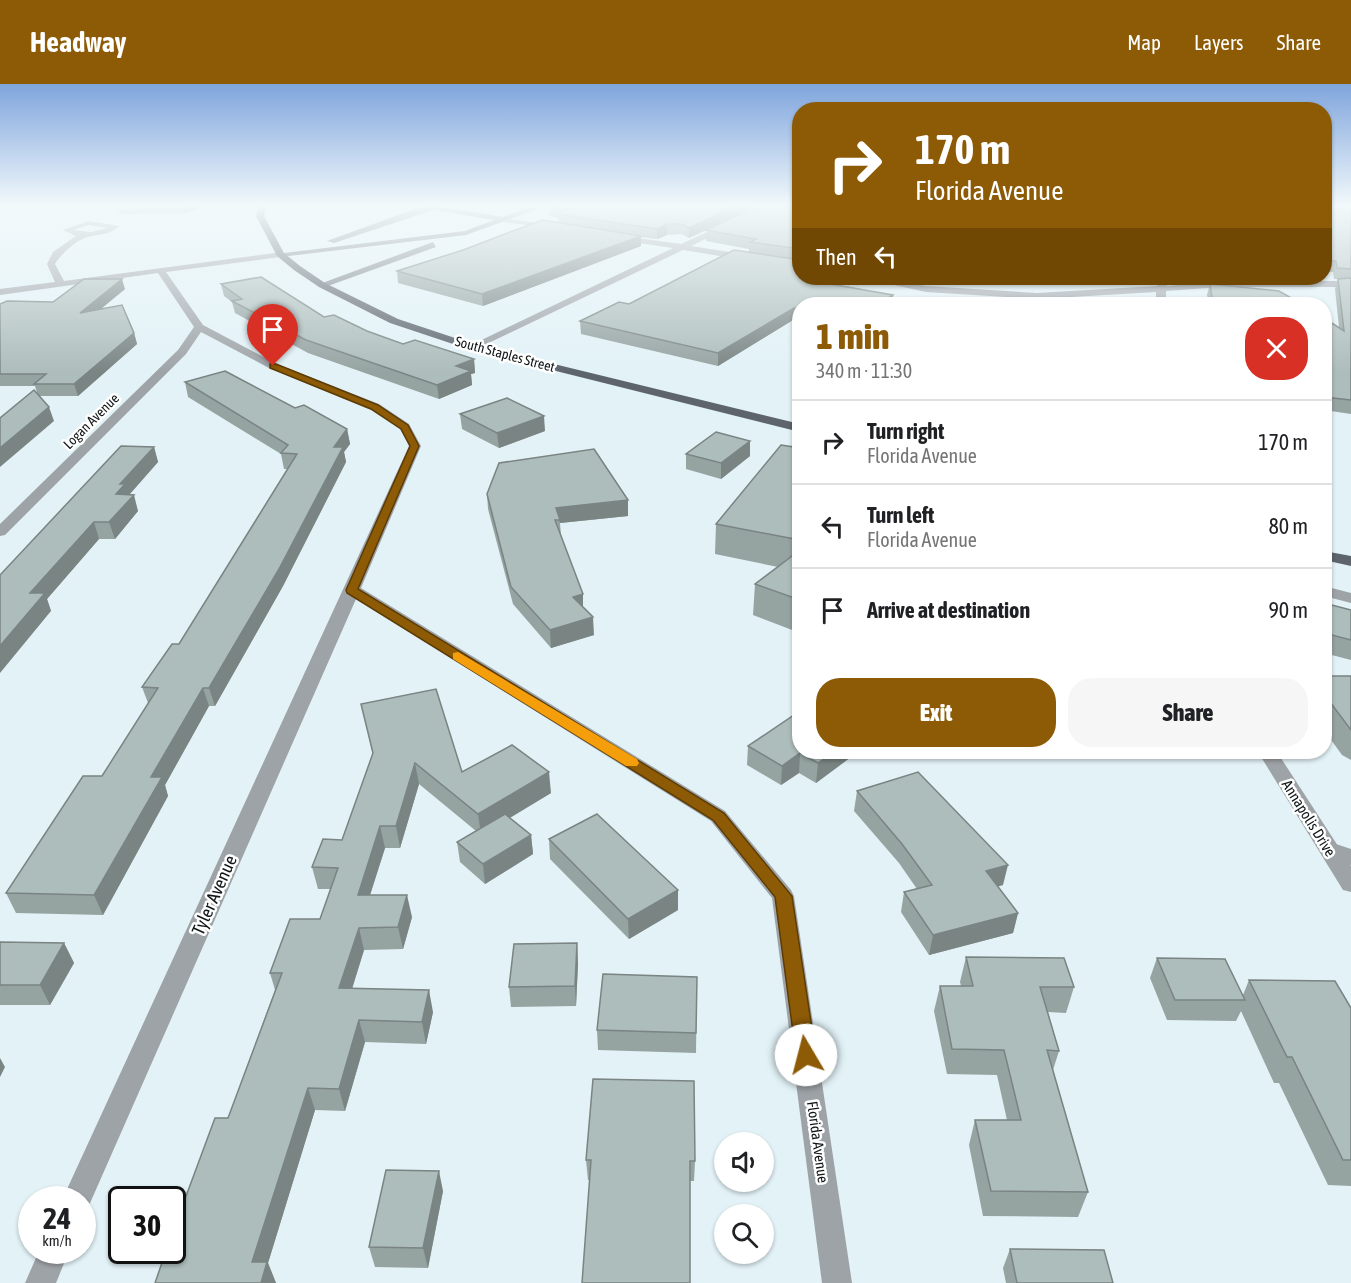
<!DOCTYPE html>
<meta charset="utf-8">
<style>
body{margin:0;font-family:"Asap Condensed",sans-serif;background:#f6f6f6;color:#202124;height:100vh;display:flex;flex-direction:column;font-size:22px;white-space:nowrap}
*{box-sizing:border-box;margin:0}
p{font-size:20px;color:#757577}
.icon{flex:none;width:33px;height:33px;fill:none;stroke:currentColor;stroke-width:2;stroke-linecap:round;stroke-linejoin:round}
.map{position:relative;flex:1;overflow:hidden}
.details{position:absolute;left:792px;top:213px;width:540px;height:462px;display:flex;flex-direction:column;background:#fff;border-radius:24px;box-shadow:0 2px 4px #0004}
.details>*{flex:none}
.banner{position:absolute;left:792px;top:18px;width:540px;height:183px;border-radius:24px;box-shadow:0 2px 4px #0004;background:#8d5b06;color:#fff;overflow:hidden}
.fabs{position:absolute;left:714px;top:1048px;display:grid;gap:12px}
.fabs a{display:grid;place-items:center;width:60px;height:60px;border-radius:50%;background:#fff;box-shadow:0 2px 4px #0004;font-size:30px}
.speed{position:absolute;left:18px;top:1102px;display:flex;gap:12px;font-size:30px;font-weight:700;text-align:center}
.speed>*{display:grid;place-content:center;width:78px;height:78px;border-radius:50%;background:#fff;box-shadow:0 2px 4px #0004;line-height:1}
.speed small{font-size:15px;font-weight:400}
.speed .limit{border:3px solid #111;border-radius:9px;background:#fff;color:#111}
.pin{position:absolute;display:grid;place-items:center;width:51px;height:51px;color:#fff;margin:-62px -26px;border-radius:50% 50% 50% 0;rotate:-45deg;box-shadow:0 0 6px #0007}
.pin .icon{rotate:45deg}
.me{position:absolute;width:66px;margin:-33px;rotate:352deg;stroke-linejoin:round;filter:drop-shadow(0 0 4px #0008)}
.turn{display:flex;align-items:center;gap:21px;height:126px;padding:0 24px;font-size:27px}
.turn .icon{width:78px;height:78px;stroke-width:2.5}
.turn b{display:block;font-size:42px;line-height:51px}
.then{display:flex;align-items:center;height:57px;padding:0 24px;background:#0003;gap:12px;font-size:22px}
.round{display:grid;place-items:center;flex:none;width:63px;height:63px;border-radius:24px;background:#f6f6f6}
.summary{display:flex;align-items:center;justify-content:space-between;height:102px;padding:0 24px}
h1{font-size:36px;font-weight:800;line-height:45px;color:#8d5b06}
.primary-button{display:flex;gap:12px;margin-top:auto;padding:12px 24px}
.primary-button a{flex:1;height:69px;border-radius:24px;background:#8d5b06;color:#fff;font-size:24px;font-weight:800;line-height:69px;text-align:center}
.primary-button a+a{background:#f6f6f6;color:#202124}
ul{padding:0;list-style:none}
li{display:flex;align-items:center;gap:18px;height:84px;padding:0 24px;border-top:2px solid #e0e0e0}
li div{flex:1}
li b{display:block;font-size:22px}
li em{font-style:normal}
header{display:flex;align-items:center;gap:36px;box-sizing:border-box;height:84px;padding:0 30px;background:#8d5b06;color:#fff}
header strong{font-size:28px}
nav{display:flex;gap:33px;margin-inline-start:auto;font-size:21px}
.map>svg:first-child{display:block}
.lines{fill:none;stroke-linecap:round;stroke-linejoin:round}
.minor{fill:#9ea3a7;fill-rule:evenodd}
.tertiary{fill:#9ea3a7;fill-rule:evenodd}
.secondary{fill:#787e84;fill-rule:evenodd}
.primary{fill:#5d646c;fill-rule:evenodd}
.wall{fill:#95a3a1}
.shaded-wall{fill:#798483}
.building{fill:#adbdbb;stroke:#798483;stroke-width:1.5}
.route{fill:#8d5b06;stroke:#5c3b04;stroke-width:1.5}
.slow{fill:#f59e0b}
.labels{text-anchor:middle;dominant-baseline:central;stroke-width:5;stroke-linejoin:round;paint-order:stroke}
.far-street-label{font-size:14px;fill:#101617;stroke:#fff}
.street-label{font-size:15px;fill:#101617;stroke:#fff}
.near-street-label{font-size:18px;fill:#101617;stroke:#fff}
</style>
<header>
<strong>Headway</strong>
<nav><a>Map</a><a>Layers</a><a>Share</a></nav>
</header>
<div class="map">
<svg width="1351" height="1199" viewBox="0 0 1351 1199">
<rect width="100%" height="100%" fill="#e2f2f7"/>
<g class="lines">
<!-- minor -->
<g class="minor">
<path d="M765,121h10l-84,41 109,17v6l-117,-19 -207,99 -9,-2 206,-99 -55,-8 -3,-5 66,9z"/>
<path d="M501,134l54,7 4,2 -4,2 -51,-7z"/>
<path d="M89,137l30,5c-9,9 -19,8 -31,11 -12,3 -27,17 -33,27l9,17 219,-29 1,2 -4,3 -114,15 37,53 74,39 102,40 30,20 12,22 -60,142 364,223 66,79 3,6 58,387h-30l-50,-385 -61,-77 -355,-222 -269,611 -5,2v-12h-20l347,-754 -9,-17 -29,-19 -102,-42 -68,-36 -15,22 -181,181 -5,1v-12l178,-174 16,-23 -36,-54 -158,22v-6l55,-7 -8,-18 6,-12 23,-16 -13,-6zM89,141l18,3 -16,4 -17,-2z"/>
<path d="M862,194h17l47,8 111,7 120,-7 4,-8h8l-2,8 54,-5h130v6h-130l-55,4v13h-10v-12l-119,7 -111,-7z"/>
<path d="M1324,502l27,7v10l-27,-7z"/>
<path d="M1330,758l21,7v16l-29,-10 -3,-5 3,-5z"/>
<path d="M39,1167h30l-13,32h-31z"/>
</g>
<!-- tertiary -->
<path class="tertiary" d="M1258,668h19l74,114v26l-8,-2z"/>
<!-- secondary -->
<g class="secondary">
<path d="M426,121h19l-3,2 61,10 33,-12h12l-82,30 -186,22 -4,-3 189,-23 29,-11 -61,-10 -99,33 -7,-2z"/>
<path d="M433,158l3,5 -111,40 -8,-2z"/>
</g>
<!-- primary -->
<g class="primary">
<path d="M259,121h8l-3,11 20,37 16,13 25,17 73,36 78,26 324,79v8l-332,-83 -78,-26 -71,-36 -25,-17 -17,-14 -21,-40z"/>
<path d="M1324,467l27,5v10l-27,-6z"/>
</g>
</g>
<!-- wall -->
<g class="wall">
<path d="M112,121h96l-22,8 -64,1z"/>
<path d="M760,121l-71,33 -7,-4 -15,1 -10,4 -16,-2v9l-158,60 -85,-23 -1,-12 161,-48v-5l-8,-2 -1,-10z"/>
<path d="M800,121v73h45l-12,6 60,11 -1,9h-92v18l-7,-2 -75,46 -137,-32 -1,-13 49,-17 120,-52v-3l-43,-8v-11z"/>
<path d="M1324,121h27v209l-27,-4v-92l15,9 -4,-38 3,-10h-4l-1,-7h-9z"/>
<path d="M945,194h23l-3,3z"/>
<path d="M1037,194h75l-2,2 -62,4z"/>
<path d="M221,200l146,47 36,13 71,15 1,14 -4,1 1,11 -33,14 -131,-46 -73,-40 -3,-11 -8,-6z"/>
<path d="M1210,200l92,20h-93l-2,-9z"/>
<path d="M125,205l-25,20 34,24 3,11 -59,52h-39l15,25 -17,-28 -2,-7h-35v-82l53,-2z"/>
<path d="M185,298l110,26 52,21 3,15 -6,8 2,10 -63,124 -68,120h-6l-44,79 3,11 -65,119 -87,-2 -10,-20 96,-117 46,-73 -6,-16 37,-43 108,-175h-3l-3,-15 -93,-57z"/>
<path d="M460,330l85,17 -46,17 -37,-19z"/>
<path d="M154,363l4,15 -28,32 8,17 -23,28h-16l-52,60 4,12 -51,-36z"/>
<path d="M800,364v185l-47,-18 2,-31 23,-17 -63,-13 1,-30z"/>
<path d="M686,370l64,2 -29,23 -35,-10z"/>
<path d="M487,410l141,22 -68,7 1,12 22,72 11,28 -43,13 -38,-44 -25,-95z"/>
<path d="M1324,519l27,7v50l-27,-7z"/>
<path d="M1324,592h27v84l-9,-5 -18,-25z"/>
<path d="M361,620l101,68 89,21 -41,25 21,17 2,19 -48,30 -25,-22 -3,-20 19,-11 -57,-47 -19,64h-15l-15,47 42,22 -9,32 -39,1 -12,39 81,23 -7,32 -61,-2 -20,69 -30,-1 -47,153 8,20h-121l73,-165 47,-128 -5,-17 50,-54 10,-30h-12l-6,-22 30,-27 31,-85z"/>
<path d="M748,662l52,6h52l-1,5 -35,26 -17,-10 -18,12 -34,-20z"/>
<path d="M857,707l146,94 -5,1 20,27 -5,20 -84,22 -28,-43 3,-20 13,-3 -18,-26 -45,-52z"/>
<path d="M549,755l129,51v20l-49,29 -79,-80z"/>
<path d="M0,858l64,1 10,20 -24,42h-50z"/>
<path d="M577,859l1,20 -2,43 -65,1 -2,-20z"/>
<path d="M966,873l108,30 -8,26 -18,-1 11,39 -6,19 35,122 -10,25 -95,-1 -14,-71 6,-25h32l-10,-45 -50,-1 -13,-63 6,-25h21l-1,-4z"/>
<path d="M1157,874l86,37 6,-15 102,28v178l-23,-1 -49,-102h-5l-33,-72 -5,10 -69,-1 -17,-42z"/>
<path d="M697,893l-1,76 -98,-3 -1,-20z"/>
<path d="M586,1076l109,1 -1,20 -106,-1z"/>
<path d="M443,1107l-15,77 -53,-1 -6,-20z"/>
<path d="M1010,1165l103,34h-107l-3,-15z"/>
</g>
<!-- shaded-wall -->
<g class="shaded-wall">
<path d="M184,121h24l-22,8z"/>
<path d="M738,121h22l-71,33v-10z"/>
<path d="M667,140v11l-10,4v-10z"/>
<path d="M641,152v10l-158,60 -1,-12z"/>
<path d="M826,194h19l-27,16 1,-12z"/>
<path d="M1049,194h63l-2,2 -62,4z"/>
<path d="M122,195l3,10 -42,35 -3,-11z"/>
<path d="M893,211l-1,9h-13z"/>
<path d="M794,224l-1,12 -75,46v-13z"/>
<path d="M134,249l3,11 -59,52 -4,-12z"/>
<path d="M474,275l1,14 -4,1 1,11 -33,14 -2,-14 19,-19z"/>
<path d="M49,323l5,14 -54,46v-19z"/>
<path d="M544,332l1,15 -46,17 -2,-15z"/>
<path d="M347,345l3,15 -6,8 2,10 -63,124 -68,120 -6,-18 125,-241z"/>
<path d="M750,357v15l-29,23v-16z"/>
<path d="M154,363l4,15 -30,34 6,-1 4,16 -23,28 -6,-17 7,-28 4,-10z"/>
<path d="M628,416v16l-68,7 -4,-15z"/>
<path d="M94,438l5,17 -52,60 4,12 -51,62v-27l30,-53z"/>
<path d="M583,510v17l-10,-14z"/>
<path d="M593,533l1,18 -43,13 -1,-18z"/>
<path d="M203,604l6,18 -44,79 3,11 -65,119 -9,-20 57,-118z"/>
<path d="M834,668h18l-1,5 -35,26 2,-20z"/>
<path d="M800,669l-1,20 -18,12 1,-19z"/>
<path d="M415,679l4,21 -19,64 -4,-22z"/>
<path d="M549,688l2,21 -70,42 -3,-21z"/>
<path d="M380,742l5,22 -22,69 -5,-22z"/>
<path d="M531,751l2,19 -48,30 -2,-20z"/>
<path d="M1008,781l-5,20 -21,6 4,-20z"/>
<path d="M678,806v20l-49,29 -1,-20z"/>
<path d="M407,811l5,22 -9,32 -5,-22z"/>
<path d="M1018,829l-5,20 -84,22 4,-20z"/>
<path d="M359,844l5,22 -19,61 -6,-23z"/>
<path d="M64,859l10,20 -24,42 -10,-20z"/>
<path d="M577,859l1,20 -2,43 -1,-20z"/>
<path d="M429,906l4,22 -7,32 -4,-22z"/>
<path d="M359,936l6,22 -20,69 -6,-22z"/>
<path d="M0,974l5,9 -5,10z"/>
<path d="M308,1004l7,22 -47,153 8,20h-15l-9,-21z"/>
<path d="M439,1087l4,20 -15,77 -5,-20z"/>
</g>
<!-- building -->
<g class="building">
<path d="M552,121h186l-49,23 -7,-4h-15l-10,5 -100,-15 12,-5 -20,-3z"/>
<path d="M760,121h40v44l-50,-7 6,-3 -50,-9z"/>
<path d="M1324,121h27v64l-14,-1 -1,-7h-12z"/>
<path d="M542,136l99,16 -159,58 -85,-23 66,-21z"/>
<path d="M734,166l66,10v18h26l-7,4 74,13 -14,9h-79v5l-6,-1 -76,45 -138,-32 39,-19 10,2z"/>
<path d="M261,193l63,40 10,-2 33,16 36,13 12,-4 59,19 -18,7 15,5 -34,14 -131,-45 -74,-39 10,-2 -21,-15z"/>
<path d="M1351,194v122l-27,-3v-79l20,13 -6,-52z"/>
<path d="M84,195h38l-42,34 42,-8 12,28 -60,51h-40l12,-10h-46v-70l7,-3 46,1z"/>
<path d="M1210,200l69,7 23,13h-89z"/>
<path d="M225,287l70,37 9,-3 43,24 -13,18h9l-64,122 -70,119h-6l-52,89h11l-68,118 -88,-2 77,-117h19l56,-88 -16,-1 30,-43h7l118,-190 -16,-1 7,-8 -103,-63z"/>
<path d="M34,306l15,17 -49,41v-30z"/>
<path d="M507,314l37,18 -47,17 -37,-19z"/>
<path d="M716,348l34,9 -29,22 -35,-9z"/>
<path d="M781,361l19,3v92l-84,-16z"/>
<path d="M121,362l33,1 -34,37h5l-9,10 18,1 -25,27h-15l-64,71h15l-45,53v-71z"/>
<path d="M594,365l34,51 -72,8 4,12h-5l28,74 -10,3 20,20 -43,13 -39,-43 -24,-93 12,-31z"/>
<path d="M800,466v50l-45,-16z"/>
<path d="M1324,519l27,7v30l-27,-7z"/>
<path d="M1324,592h27v54l-27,-36z"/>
<path d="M436,605l26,83 50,-27 37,27 -71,42 -63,-51 -19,63h-16l-22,69h49l-9,32 -39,1 -20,60 90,2 -7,32 -63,-2 -20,69 -31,-1 -56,174h15l-6,21h-106l11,-32h6v-17l43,-116h13l54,-145h-12l20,-54h30l18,-51 -26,-1 11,-28 19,1 31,-87 -12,-49z"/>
<path d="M800,627v41h34l-16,11 -18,-10 -18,13 -34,-20z"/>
<path d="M918,688l90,93 -22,6 32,42 -85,22 -29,-43 28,-7 -30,-41 -45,-53z"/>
<path d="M505,730l26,21 -48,29 -26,-22z"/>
<path d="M597,730l81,76 -50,29 -79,-80z"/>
<path d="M0,858l64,1 -24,42h-40z"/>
<path d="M577,859l-2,43 -66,1 5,-43z"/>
<path d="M966,873l98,1 10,29h-34l19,64 -12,-1 41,142 -97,-1 -16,-71h46l-17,-70 -52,-1 -12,-63h33z"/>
<path d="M1157,874l68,1 20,41h-70z"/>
<path d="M603,890l94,3 -1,56 -99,-3z"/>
<path d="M1249,896l86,1 16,27v152h-8l-51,-103h-5z"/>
<path d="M593,995l101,2 1,80h-5v122h-108l9,-123h-5z"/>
<path d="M386,1086l53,1 -16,77 -54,-1z"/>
<path d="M1010,1165l94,1 9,33h-96z"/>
</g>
<!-- sky -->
<linearGradient id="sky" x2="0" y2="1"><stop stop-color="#7fa5dd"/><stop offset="0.42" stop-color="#f2f9fb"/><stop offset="1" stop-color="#f2f9fb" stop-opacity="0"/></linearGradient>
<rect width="1351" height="289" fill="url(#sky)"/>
<!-- route -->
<path class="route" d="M270,280h6l102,41 30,20 11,21 -61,143 366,224 68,83 24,159 -3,6 -7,2 -7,-2 -3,-6 -21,-158 -62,-77 -366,-227 -1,-3 64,-144 -9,-17 -30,-20 -101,-41z"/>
<!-- slow -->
<path class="slow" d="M458,568l179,107 2,4 -2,3h-11l-173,-107v-6z"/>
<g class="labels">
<!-- far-street labels -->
<g class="far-street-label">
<text transform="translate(505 270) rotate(15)">South Staples Street</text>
<text transform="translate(91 337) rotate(-45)">Logan Avenue</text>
</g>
<!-- street labels -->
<g class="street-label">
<text transform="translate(1309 734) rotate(58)">Annapolis Drive</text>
<text transform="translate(818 1058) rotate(82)">Florida Avenue</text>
</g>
<!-- near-street labels -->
<g class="near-street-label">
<text transform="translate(214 811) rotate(-66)">Tyler Avenue</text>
</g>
</g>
</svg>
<div class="fabs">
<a><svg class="icon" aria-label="sound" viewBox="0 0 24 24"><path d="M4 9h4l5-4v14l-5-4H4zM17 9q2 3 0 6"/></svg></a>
<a><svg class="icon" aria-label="search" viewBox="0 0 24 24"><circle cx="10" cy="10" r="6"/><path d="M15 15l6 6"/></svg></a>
</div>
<div class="speed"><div>24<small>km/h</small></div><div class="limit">30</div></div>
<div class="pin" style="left:273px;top:282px;background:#d93025"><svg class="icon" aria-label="arrive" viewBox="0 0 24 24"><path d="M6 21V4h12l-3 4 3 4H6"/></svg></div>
<svg class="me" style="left:806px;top:971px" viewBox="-20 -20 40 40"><circle r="19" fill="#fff"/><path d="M0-13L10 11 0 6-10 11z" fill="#8d5b06"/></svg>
<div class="banner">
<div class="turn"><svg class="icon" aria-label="right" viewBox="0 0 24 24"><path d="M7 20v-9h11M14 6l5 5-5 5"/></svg><div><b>170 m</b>Florida Avenue</div></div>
<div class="then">Then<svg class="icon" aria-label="left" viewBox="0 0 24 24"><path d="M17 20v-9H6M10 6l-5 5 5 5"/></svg></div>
</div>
<section class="details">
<div class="summary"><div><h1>1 min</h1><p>340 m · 11:30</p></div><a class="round" style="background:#d93025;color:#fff"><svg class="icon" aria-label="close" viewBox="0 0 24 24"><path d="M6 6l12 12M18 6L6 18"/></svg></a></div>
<ul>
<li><svg class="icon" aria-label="right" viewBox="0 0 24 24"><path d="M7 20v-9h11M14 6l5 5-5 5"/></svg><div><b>Turn right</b><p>Florida Avenue</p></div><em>170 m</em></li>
<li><svg class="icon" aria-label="left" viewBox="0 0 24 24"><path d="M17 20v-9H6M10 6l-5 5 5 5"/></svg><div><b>Turn left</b><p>Florida Avenue</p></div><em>80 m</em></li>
<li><svg class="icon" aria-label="arrive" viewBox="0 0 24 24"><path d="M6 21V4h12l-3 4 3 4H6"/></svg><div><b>Arrive at destination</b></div><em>90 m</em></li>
</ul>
<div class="primary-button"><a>Exit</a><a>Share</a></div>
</section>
</div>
